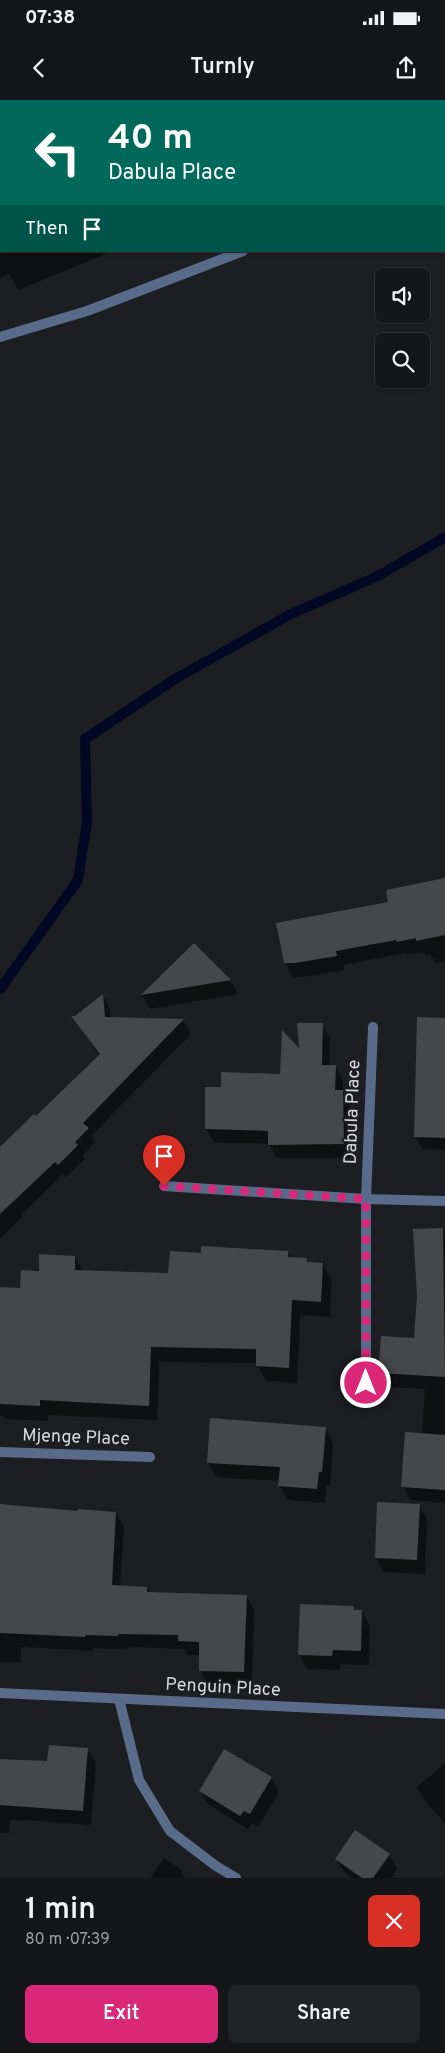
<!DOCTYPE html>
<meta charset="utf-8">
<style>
body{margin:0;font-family:Overpass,sans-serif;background:#222326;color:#f1f3f6;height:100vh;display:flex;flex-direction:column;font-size:19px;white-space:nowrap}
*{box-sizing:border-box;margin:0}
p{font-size:16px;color:#9d9fa2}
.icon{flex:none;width:28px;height:28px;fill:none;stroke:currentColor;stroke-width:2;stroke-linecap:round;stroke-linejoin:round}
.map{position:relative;height:1778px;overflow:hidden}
.panel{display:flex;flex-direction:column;background:#151619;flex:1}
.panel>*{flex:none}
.banner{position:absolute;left:0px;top:0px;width:445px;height:152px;box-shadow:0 1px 4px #0004,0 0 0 1px #343538;background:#00695c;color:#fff;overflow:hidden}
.controls{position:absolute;left:375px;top:168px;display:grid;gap:10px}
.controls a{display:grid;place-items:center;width:55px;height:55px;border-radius:8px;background:#151619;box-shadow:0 1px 4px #0004,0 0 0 1px #343538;font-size:25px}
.pin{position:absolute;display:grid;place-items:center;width:42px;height:42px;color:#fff;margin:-51px -21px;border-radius:50% 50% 50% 0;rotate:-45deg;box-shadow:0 0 5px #0007}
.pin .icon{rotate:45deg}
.me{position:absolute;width:55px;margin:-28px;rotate:0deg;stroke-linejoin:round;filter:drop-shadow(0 0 4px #0008)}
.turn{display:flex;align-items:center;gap:18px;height:105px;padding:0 25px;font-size:22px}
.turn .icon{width:65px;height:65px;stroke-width:2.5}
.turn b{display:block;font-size:35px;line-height:42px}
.then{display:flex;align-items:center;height:48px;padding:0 25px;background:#0003;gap:10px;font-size:19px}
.round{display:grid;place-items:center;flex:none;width:52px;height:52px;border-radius:8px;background:#222326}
.summary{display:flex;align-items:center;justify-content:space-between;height:85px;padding:0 25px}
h1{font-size:30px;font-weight:600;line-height:38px}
.cta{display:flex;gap:10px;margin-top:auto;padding:10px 25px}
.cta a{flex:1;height:58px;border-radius:8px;background:#db2777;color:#fff;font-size:20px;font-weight:600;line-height:58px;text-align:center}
.cta a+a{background:#222326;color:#f1f3f6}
.status{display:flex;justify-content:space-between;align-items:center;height:35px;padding:0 25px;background:#151619;direction:ltr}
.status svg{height:14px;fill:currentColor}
header{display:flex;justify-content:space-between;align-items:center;height:65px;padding:0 25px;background:#151619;font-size:22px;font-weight:600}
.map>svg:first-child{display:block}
.shadow{fill:#0007}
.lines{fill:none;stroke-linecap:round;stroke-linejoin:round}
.stream{stroke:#000823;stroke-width:10}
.building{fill:#45474b}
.street{stroke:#596b8a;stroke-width:10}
.route{stroke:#db2777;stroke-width:9;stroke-dasharray:0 16.2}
.labels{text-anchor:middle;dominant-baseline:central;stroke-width:4;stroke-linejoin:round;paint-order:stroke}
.street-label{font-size:18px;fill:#d9dadc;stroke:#1c1e21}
</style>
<div class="status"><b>07:38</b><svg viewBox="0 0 49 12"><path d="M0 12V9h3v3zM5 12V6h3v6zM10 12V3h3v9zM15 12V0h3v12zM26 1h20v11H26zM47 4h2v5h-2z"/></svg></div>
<header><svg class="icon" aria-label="back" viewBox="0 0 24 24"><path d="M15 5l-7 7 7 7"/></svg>Turnly<svg class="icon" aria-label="share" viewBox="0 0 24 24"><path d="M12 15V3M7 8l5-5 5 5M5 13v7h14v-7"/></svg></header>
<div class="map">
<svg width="445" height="1778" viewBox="0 0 445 1778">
<rect width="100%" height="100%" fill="#1c1e21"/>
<!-- shadow -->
<g class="shadow">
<path d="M0,0l115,1h-114v150h112l-95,39 -8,-16 -10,4z"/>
<path d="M213,0h232v47l-1,-46z"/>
<path d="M445,780v81l-10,2 -5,-9 -4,1 -2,-3 -18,3 -1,-2 -62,12 1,5 -40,7h-11l-8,-14 105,-60z"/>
<path d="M194,844l36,36 8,14 -88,15 -8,-14z"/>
<path d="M103,896l7,13 1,9 73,3 7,13 -99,101 3,7 -12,13 2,4 -19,18 -3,-3 -42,41 1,2 -22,22v-79l36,-42 64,-62 -27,-39z"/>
<path d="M445,919v131l-23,-1 -7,-13z"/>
<path d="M322,925l8,13v28h5l8,14v12l7,13 1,53h-74l-8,-14 -55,-2 -8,-13 16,-40 60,-13z"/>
<path d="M443,1129l2,4v270l-35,-3 -7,-14 19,-52 3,-45 -37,-2 -8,-14 35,-33z"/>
<path d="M287,1152l4,7 16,1 2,3 14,1 8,15 -1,38 -30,-2 -3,68 -31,-2 -9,-18 -98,-1 -2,58 -109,-5v6l-43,-2 -2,-3h-3v-99l48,-26 -7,-7 -8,-14h7l35,-13 8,14 87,3 32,-19z"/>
<path d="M325,1328l8,15 -3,43 -4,-1 -1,18 -37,-3 -8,-14v-5l-63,-4 -9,-14z"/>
<path d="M0,1405l79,8h37l8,14 -4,60 27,1 3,5 96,3 8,14 -2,76 -44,-2 -8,-14v-15h-13l-3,-6 -59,-2v2l-32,-1v3l-72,-4v15h-21z"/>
<path d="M419,1405l8,14 -2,55 -41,-2 -8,-14z"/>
<path d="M353,1507l2,4h7l8,15 -1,39 -29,-1v6l-33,-1 -8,-15z"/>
<path d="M87,1649l9,14 -5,62 -66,-5v1l-15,-1 -1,13h-9v-73l43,3z"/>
<path d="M445,1663v61l-20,-23 -8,-14z"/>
<path d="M271,1678l8,14 -21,35 -6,-4 -4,6 -40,-25 -8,-13z"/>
<path d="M389,1755l8,14 -6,9h-39l-7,-5 -9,-14z"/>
<path d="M164,1758l16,11 5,9h-35z"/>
</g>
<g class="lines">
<!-- stream -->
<path class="stream" d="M0,889l78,-109 9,-58 -2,-83 90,-60 116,-65 87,-38 67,-39"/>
</g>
<!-- building -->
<g class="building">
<path d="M445,778v57l-29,6v-3l-19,4 -1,-2 -60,11 1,5 -42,7h-11l-8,-40 112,-21 -2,-12z"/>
<path d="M194,843l37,37 -90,15z"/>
<path d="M103,894l2,23 79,2 -101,104 6,5 -14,14 3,3 -20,20 -3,-3 -55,52v-67l34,-33 2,2 64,-62 -29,-38h4z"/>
<path d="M417,917l28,1v120l-31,-1z"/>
<path d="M297,923h26l-1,42h14l-1,25h8l1,54 -76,1v-14l-63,-2v-42h16v-15l59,2 2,-44 17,18z"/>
<path d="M443,1128l2,149 -67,-4 3,-37 33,2 3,-42 -4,-67z"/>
<path d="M201,1146l87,5v6l19,1v4l16,1 -2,39 -29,-2 -3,68 -33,-2v-17l-105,-2 -2,59 -109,-6v6l-40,-2v-117l20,1 1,-18 18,1v-17l36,2v14l93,3 2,-22 31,2z"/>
<path d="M210,1318l116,9 -4,45h-3l-2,17 -39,-3 2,-19 -73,-4z"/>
<path d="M405,1332l40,3v55l-44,-3z"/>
<path d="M377,1402l43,2 -3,56 -42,-2z"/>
<path d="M0,1404l78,7v-2l38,3 -4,73 35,2v5l100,3 -3,77 -45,-1v-29l-21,-1v-6l-60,-1v2l-32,-1 -1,2 -85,-4z"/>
<path d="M300,1504l54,2v4h8l-1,41 -28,-1 -1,6 -34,-1z"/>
<path d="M49,1645l39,3 -5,63 -83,-6v-46l47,2z"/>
<path d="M224,1649l48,28 -22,37 -6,-3 -4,5 -41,-25z"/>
<path d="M355,1730l35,24 -17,24h-11l-27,-19z"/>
</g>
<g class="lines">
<!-- street -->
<g class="street">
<path d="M168,0v1"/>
<path d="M444,76h1"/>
<path d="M0,237l87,-26 156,-60"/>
<path d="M164,1086l202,13 79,2"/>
<path d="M366,1283v-184l7,-172"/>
<path d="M0,1352l150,5"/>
<path d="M0,1593l445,21"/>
<path d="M119,1599l20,81 31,51 46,35 20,12"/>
</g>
</g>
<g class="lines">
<!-- route -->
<path class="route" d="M164,1086l202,13v184"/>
</g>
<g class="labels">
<!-- street labels -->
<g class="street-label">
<text transform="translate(353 1012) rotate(-88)">Dabula Place</text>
<text transform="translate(76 1338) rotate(2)">Mjenge Place</text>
<text transform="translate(223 1588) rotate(3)">Penguin Place</text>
</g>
</g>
</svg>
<div class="controls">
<a><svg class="icon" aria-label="sound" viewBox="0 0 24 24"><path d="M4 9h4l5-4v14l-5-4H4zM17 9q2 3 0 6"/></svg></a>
<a><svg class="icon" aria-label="search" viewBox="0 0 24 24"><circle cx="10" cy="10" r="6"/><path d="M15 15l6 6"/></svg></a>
</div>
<div class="pin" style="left:164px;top:1086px;background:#d93025"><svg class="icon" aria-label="arrive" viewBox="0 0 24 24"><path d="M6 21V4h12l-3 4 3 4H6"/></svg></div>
<svg class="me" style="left:366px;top:1283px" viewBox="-20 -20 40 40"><circle r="17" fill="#db2777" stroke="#fff" stroke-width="3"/><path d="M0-11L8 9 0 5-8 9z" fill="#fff"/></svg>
<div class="banner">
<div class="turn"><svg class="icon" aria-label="left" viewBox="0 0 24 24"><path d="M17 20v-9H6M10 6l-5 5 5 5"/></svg><div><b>40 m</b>Dabula Place</div></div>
<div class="then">Then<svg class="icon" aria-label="arrive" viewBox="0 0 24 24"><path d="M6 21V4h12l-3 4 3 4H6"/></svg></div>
</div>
</div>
<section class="panel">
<div class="summary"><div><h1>1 min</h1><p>80 m · 07:39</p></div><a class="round" style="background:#d93025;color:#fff"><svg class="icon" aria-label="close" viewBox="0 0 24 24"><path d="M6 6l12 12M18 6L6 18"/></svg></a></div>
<div class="cta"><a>Exit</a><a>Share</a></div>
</section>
